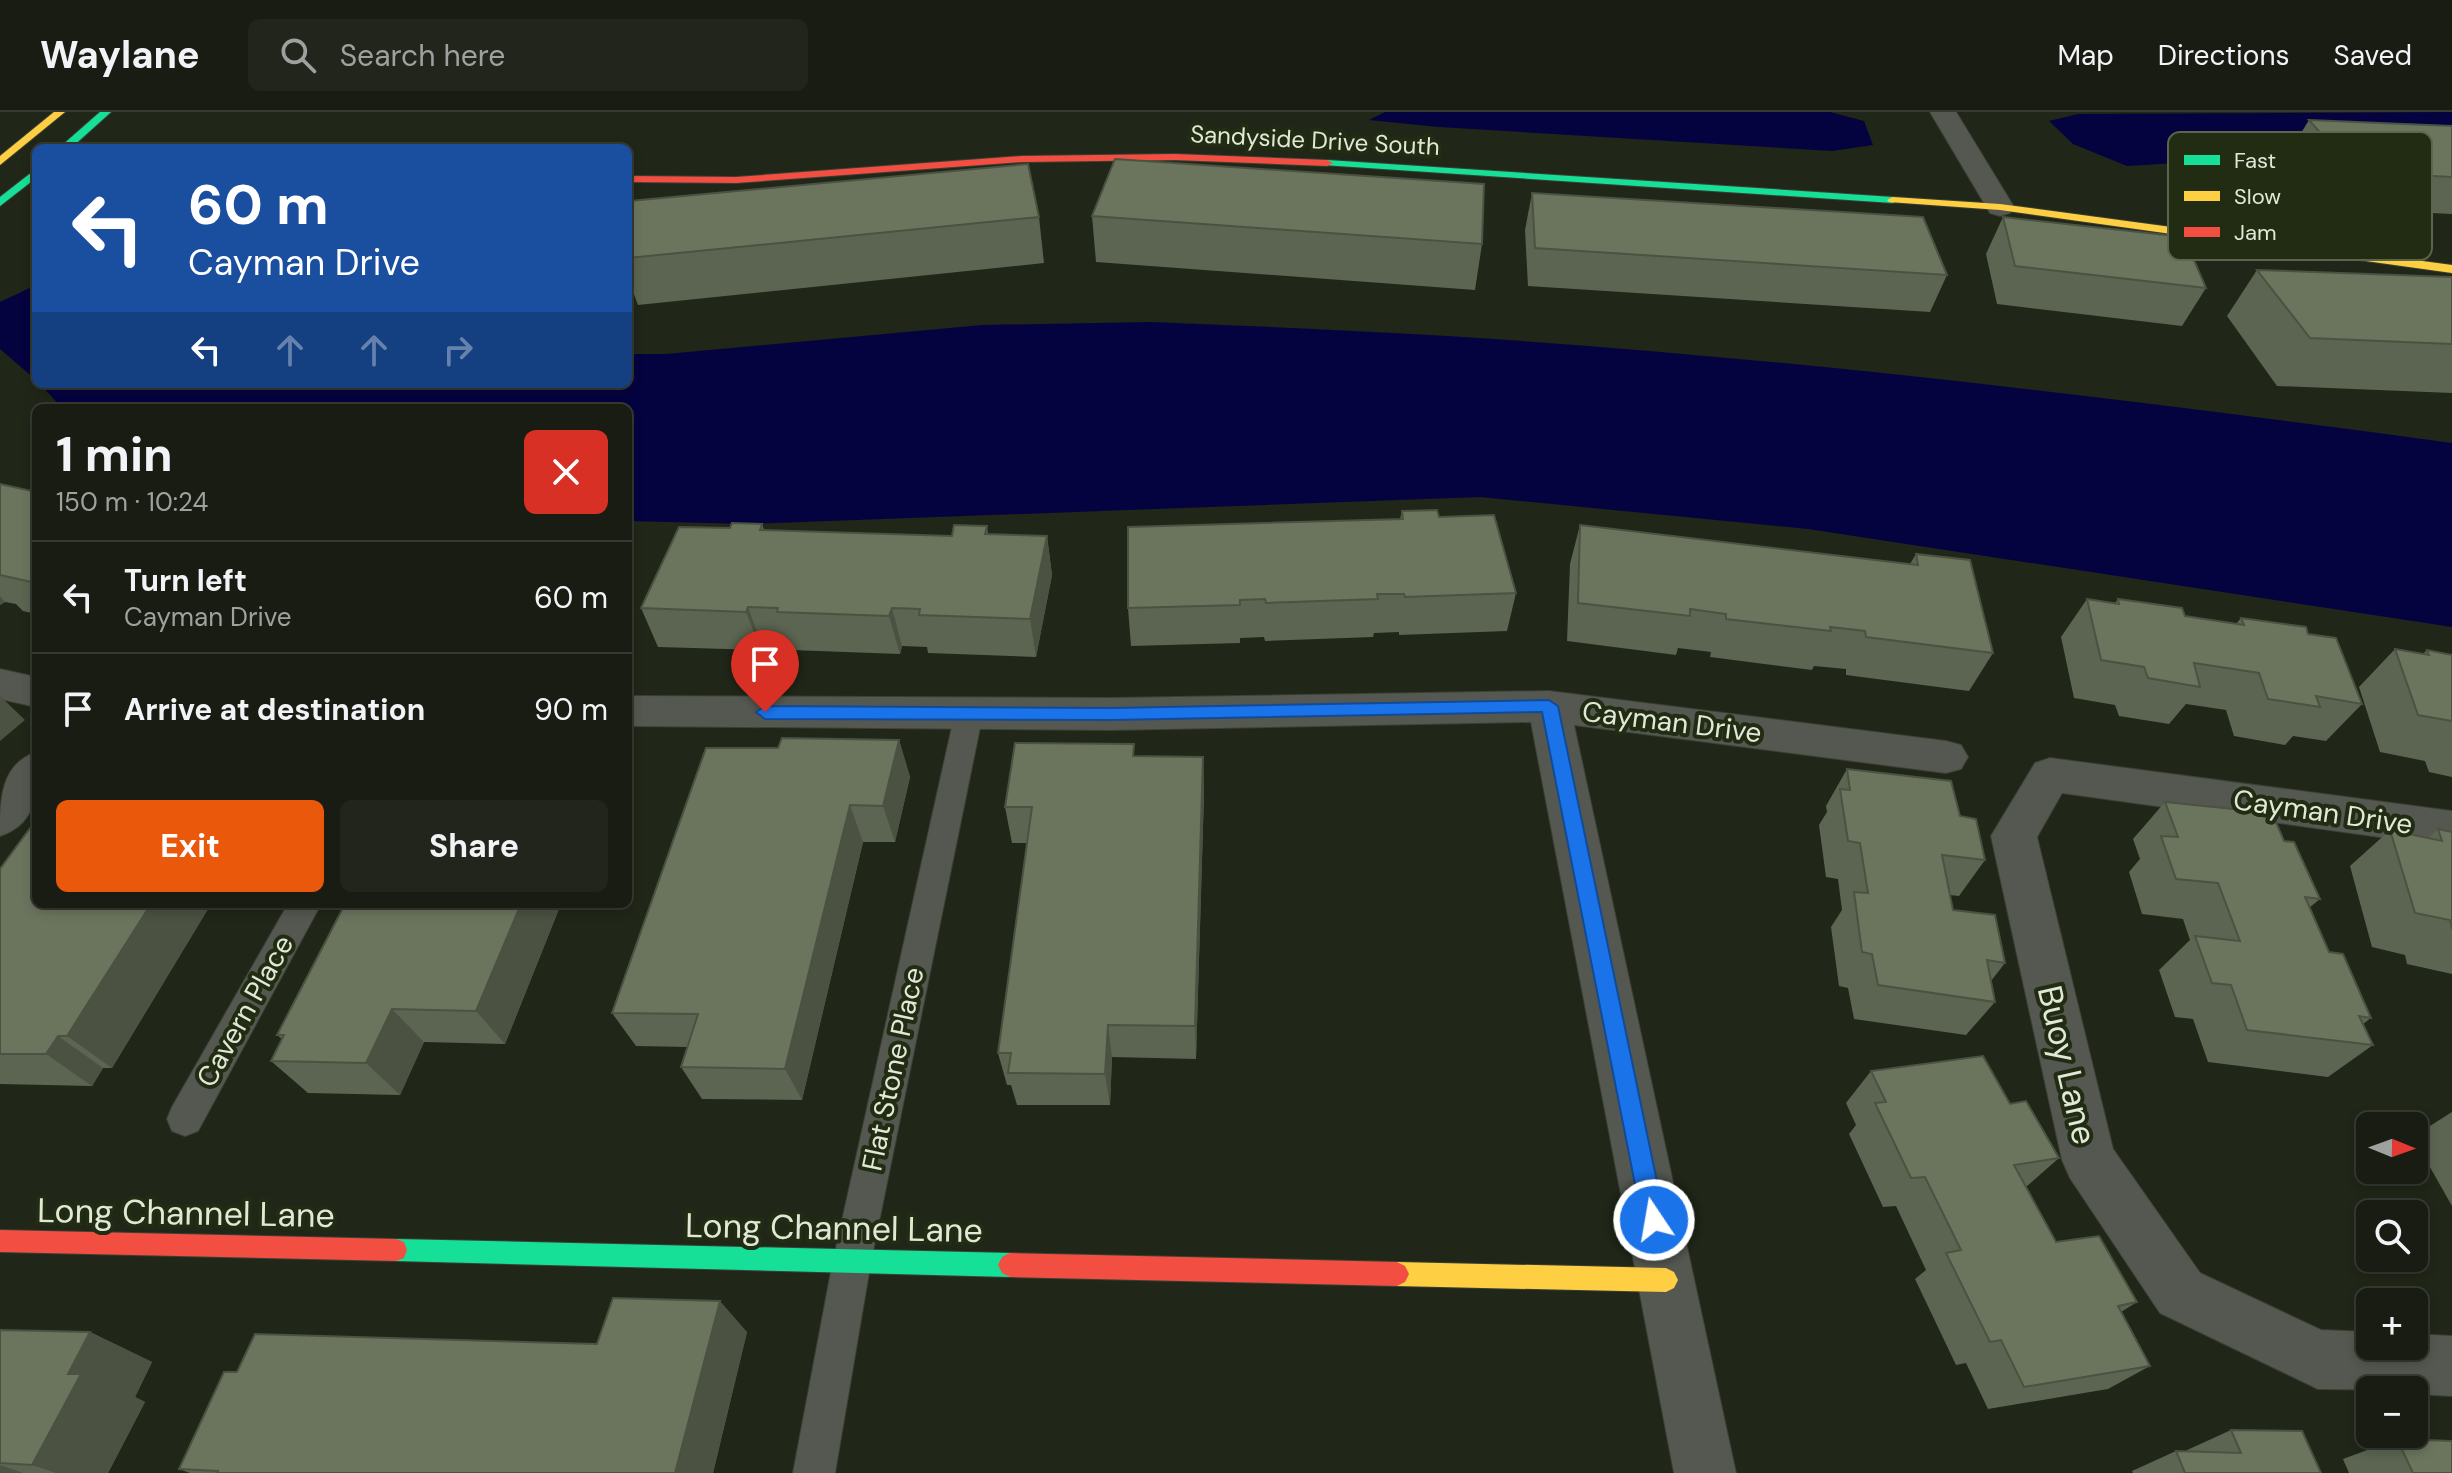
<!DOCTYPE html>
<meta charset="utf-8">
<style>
body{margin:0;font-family:"DM Sans",sans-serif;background:#21251b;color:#f1f3f6;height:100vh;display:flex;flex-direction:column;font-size:30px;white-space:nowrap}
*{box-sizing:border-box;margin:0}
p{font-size:26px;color:#9fa19f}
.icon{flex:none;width:44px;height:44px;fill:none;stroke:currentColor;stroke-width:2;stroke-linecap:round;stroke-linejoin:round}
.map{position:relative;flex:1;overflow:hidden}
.panel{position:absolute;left:32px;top:292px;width:600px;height:504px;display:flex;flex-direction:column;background:#181c12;border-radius:12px;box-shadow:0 4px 12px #0003,0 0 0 2px #363a32}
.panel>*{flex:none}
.guide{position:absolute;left:32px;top:32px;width:600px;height:244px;border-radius:12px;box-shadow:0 4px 12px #0003,0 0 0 2px #363a32;background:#1a4fa0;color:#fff;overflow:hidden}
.needle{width:52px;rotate:91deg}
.tools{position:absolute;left:2356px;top:1000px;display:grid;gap:16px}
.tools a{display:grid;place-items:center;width:72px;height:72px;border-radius:12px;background:#181c12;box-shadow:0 4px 12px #0003,0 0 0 2px #363a32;font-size:40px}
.pin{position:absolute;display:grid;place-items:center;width:68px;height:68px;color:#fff;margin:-82px -34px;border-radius:50% 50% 50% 0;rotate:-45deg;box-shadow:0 0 8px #0007}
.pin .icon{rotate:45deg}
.me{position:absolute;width:88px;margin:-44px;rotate:348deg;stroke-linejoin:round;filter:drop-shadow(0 0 6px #0008)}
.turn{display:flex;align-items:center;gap:28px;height:168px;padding:0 24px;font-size:36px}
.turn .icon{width:104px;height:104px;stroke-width:2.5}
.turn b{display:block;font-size:56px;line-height:68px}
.lanes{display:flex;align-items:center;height:76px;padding:0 24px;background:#0003;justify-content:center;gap:40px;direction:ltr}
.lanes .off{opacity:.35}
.round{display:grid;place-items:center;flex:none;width:84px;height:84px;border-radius:12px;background:#21251b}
.overview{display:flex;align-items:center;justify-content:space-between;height:136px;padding:0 24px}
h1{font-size:48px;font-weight:700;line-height:60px}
.primary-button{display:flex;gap:16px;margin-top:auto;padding:16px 24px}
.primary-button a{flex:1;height:92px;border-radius:12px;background:#ea580c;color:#fff;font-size:32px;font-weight:700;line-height:92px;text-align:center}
.primary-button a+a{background:#21251b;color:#f1f3f6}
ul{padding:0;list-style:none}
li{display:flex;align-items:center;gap:24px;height:112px;padding:0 24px;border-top:2px solid #363a32}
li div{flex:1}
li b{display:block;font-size:30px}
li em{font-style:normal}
header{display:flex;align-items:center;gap:48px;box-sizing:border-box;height:112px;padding:0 40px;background:#181c12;border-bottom:2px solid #363a32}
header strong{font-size:38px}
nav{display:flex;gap:44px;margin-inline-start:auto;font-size:28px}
.search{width:560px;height:72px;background:#21251b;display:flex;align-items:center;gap:20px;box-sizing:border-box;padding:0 28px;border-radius:12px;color:#9fa19f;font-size:30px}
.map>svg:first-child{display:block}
.water{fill:#05033f}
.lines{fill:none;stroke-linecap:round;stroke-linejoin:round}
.lane-casing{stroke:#3b4034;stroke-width:2}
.street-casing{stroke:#3b4034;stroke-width:2}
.fast-casing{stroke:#3b4034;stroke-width:2}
.slow-casing{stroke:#3b4034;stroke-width:2}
.jam-casing{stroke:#3b4034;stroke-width:2}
.lane{fill:#545850;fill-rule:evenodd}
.street{fill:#545850;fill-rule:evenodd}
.fast{fill:#16e098;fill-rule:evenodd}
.slow{fill:#ffcf43;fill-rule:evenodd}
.jam{fill:#f24e42;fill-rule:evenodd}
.wall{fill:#5c6551}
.shaded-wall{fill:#4b5242}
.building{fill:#6b755e;stroke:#4b5242;stroke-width:2}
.route{fill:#1a73e8;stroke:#114b97;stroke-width:2}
.labels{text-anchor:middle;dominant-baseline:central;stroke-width:8;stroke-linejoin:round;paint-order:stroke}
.far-street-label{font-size:24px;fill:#e1e8d8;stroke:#212c12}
.street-label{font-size:28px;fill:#e1e8d8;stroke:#212c12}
.near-street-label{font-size:34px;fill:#e1e8d8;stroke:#212c12}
.key{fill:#212c12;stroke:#5b644d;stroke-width:2}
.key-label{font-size:22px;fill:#e1e8d8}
</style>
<header>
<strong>Waylane</strong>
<div class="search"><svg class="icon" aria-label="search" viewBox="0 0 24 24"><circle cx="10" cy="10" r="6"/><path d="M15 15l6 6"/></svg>Search here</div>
<nav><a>Map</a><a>Directions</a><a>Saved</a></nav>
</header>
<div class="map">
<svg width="2452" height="1361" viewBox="0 0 2452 1361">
<rect width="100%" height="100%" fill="#202618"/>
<!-- water -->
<g class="water">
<path d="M1385,0h445l34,9 9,24 -41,6 -393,-24 -70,-7z"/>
<path d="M2452,0v32l-230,-6 -28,24 -67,4 -54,-22 -24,-23 29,-7z"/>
<path d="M36,173v95l-36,-31v-47z"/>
<path d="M1151,210c99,4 197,8 296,14 336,21 671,62 1005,107v184l-644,-98 -328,-32 -731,27 -121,-3v-113h-566l-22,-24h588v-30h38l316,-29z"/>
</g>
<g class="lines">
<!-- lane casing -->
<g class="lane-casing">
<g id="lane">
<path d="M969,590l10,4 4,7 -112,548 -36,212h-42l40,-212 122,-548 4,-7z"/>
<path d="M288,792h33l-123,227 -13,5 -13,-5 -5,-12 5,-12z"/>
</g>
</g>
<!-- street casing -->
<g class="street-casing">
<g id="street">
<path d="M1930,0h26l58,95 -4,6 -10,3 -10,-3z"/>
<path d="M0,557l36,8v30l-36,-8z"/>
<path d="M1549,579l397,50 15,4 7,12 -7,12 -15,4 -372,-48 162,748h-62l-143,-751 -420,8 -483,-4v-30l483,2z"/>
<path d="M36,640c0,36 5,70 -36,84 0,-36 0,-71 36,-84z"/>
<path d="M2050,646l402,53v36l-390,-54 -25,44 76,312 87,124 121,57 49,2v14h44v-12l38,2v60l-38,-2v-4l-96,-1 -158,-76 -90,-135 -8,-18 -71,-324 44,-73z"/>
</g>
</g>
<!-- fast casing -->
<g class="fast-casing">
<g id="fast">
<path d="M100,0h11l-40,36h-12z"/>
<path d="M1327,48l566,37 6,3 -6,3 -570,-38 -2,-2z"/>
<path d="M36,57v9l-36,28v-9z"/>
<path d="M396,1127l614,14 8,4 4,8 -4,8 -8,4 -614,-16 -8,-3 -3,-8 3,-8z"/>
</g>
</g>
<!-- slow casing -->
<g class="slow-casing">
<g id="slow">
<path d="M54,0h11l-65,53v-9z"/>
<path d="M1893,85l107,7 452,61v8l-452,-63 -111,-8 -2,-2z"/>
<path d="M1397,1150l269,6 8,4 4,8 -4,8 -8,4 -269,-6 -8,-4 -4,-8 4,-8z"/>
</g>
</g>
<!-- jam casing -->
<g class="jam-casing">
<g id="jam">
<path d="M1175,42l152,6 6,3 -6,3 -152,-6 -153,2 -286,21 -108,-1v-6l108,1 286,-21z"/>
<path d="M0,1118l396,9 8,3 3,8 -3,8 -8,3 -396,-9z"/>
<path d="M1010,1141l387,9 8,4 4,8 -4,8 -8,4 -387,-9 -8,-4 -4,-8 4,-8z"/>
</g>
</g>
<!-- lane -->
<use href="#lane" class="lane"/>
<!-- street -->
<use href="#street" class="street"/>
<!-- fast -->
<use href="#fast" class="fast"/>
<!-- slow -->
<use href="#slow" class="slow"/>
<!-- jam -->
<use href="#jam" class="jam"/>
</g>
<!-- wall -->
<g class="wall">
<path d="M2309,8l143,6v88l-121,-6 -44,-52z"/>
<path d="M1532,81l415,82 -17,37 -402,-26 -3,-56z"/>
<path d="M628,102l411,3 5,46 -406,42 -10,-27z"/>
<path d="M1092,104l390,28 -7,46 -379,-28z"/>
<path d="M2003,105l203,71 -24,38 -185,-22 -11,-50z"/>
<path d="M2257,158l195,7v116l-175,-7 -50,-70z"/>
<path d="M0,372l36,8v122l-13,-3 -7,-7 -11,-2 -5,3z"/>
<path d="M1402,399l37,6 77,76 -9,38 -108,4v-3l-25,1 -1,4 -108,4 -1,-4 -24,1v5l-109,3 -3,-38 272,-89z"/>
<path d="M762,412l2,6 188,6 35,-10 1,8 59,2 5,39 -16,82 -108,-4 -1,-6 -25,-1 -2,8 -109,-4 -2,-4 -27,-1 -1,5 -103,-3 -17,-39 89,-80z"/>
<path d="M1580,413l330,39 6,-10 77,99 -24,38 -123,-16v-6l-32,-3 -2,4 -102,-13 1,-5 -33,-4 -2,7 -109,-14 3,-77z"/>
<path d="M2087,487l28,4 3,-4 67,17 51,8 5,-6 67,16 54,70 -36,37 -33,-5 -8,9 -51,-9 -8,-26 -40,-6 -17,20 -50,-8 -4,-11 -41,-7 -13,-61z"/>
<path d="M2395,537l28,5 4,-4 25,5v122l-23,-5 -4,-11 -45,-9 -21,-65z"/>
<path d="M899,628l11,37 -15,65h-32l-61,258 -100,-1 -21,-32 7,-20 -52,-1 -24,-33 166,-265z"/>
<path d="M1135,644l68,1 1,37 -8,265 -84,-2 -2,48h-93l-6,-20h-4l-9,-32 29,-210h-15l-7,-36z"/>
<path d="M1847,657l113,47 25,44 -26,36 -9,-1 3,15 52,53 -14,18 4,21 -29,33 -112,-16 -6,-31 -9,-2 -8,-59 11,-17 -4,-31 -12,-2 -7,-52 8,-13 -1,-6z"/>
<path d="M2165,690l119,39 36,58 -11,9 20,44 42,66 -8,6 10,21 -45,32 -120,-15 -15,-43 -18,-2 -16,-47 31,-30 -7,-21 -41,-5 -13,-42 11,-13 -7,-20z"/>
<path d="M2438,717l14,3v142l-45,-10 -2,-9 -33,-8 -22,-81 40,-36 38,8z"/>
<path d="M0,757l36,35h175l-99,164h-9l-11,18 -92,-2z"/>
<path d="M345,792h216l-56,140 -81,-2 -24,53 -92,-2 -37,-32 11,-22 -5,-4z"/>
<path d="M1871,959l139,33 49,54 -33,29 30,55 81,60 -16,10 29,54 -42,23 -120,20 -22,-46 -10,2 -41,-86 11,-9 -30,-64 -13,1 -34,-73 7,-9 -10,-22z"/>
<path d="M2452,1000v94l-38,-67v-3z"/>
<path d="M0,1218l90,2 62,30 -17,35 10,5 -37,71h-108z"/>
<path d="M747,1220l-34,141h-523l-11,-4 58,-97z"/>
<path d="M2231,1318l90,43h-188l-1,-2 44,-20h9z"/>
<path d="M2397,1327l55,34h-103l-6,-14z"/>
</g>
<!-- shaded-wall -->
<g class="shaded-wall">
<path d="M1047,424l5,39 -16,82 -6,-38z"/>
<path d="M0,484l5,6 -5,3z"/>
<path d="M748,495l14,38 -1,5 -15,-38z"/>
<path d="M892,496l10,38 -2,8 -11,-38z"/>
<path d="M0,584l25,24 -25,21z"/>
<path d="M899,628l11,37 -15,65 -12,-36z"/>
<path d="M1203,645l1,37 -8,265 -1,-33z"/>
<path d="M850,693l13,37 -61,258 -17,-31z"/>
<path d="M151,792h60l-99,164 -45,-32z"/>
<path d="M521,792h40l-56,140 -29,-33z"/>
<path d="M392,897l32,33 -24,53 -34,-32z"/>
<path d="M1108,913l4,32 -2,48 -5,-31z"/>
<path d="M58,924l45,32 -11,18 -46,-32z"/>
<path d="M720,1189l27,31 -34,141h-38z"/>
<path d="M90,1220l62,30 -17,35 10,5 -37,71h-52l-24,-8 36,-91z"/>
<path d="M0,1353l23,8h-23z"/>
</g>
<!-- building -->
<g class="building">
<path d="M2309,8l143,6v51l-97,-5z"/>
<path d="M1115,47l369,25 -2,60 -390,-28z"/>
<path d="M1028,52l11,53 -411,41v-44l2,-13z"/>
<path d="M1532,81l391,24 24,58 -412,-27z"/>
<path d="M2003,105l181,20 22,51 -191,-22z"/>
<path d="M2257,158l195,7v67l-142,-6z"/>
<path d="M0,372l36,8v91l-36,-8z"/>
<path d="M1437,398l2,7 55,-2 22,78 -111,4 -1,-3h-27l1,5 -112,4 -1,-4 -25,1v5l-112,3v-81l275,-8 -1,-8z"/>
<path d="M732,411l30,1 -2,6 192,6 2,-11 33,1 -2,8 62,2 -17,83 -111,-4 1,-6 -28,-1 -3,8 -112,-4 1,-4 -30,-1 -2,5 -105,-4 38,-81 51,1z"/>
<path d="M1580,413l338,40 -2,-11 54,6 23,93 -127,-16 -1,-6 -35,-4 1,4 -105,-12v-5l-36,-5v7l-112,-13z"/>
<path d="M2087,487l32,5 -1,-5 64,9 3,8 59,9 -3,-7 65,9 2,7 28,4 26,66 -46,-8 4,11 -52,-8 -9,-26 -65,-10 6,24 -52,-9 -4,-11 -43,-7z"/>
<path d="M2395,537l34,6 -2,-5 25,5v66l-34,-6z"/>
<path d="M782,626l117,2 -16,66 -33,-1 -65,264 -104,-2 17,-53 -86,-1 94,-265h72z"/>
<path d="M1015,631l119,1 -1,12 70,1 -8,269 -87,-1 -3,49 -97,-1 3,-20h-13l34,-246h-27z"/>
<path d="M1847,657l104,12 9,35 16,3 9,41 -43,-5 11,55 42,5 10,48 -18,-3 8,42 -117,-17 -6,-31 -10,-2 -8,-60 14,1 -8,-50 -12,-2 -8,-52 10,1z"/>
<path d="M2165,690l107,11 12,28 10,1 26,57 -15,-2 24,55 14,2 28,64 -12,-2 14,29 -126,-15 -16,-45 -19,-2 -17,-47 45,5 -22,-58 -42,-4 -15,-43 17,1z"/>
<path d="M36,708v84h115l-84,132h-9l-12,18h-46v-185z"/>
<path d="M2438,717l14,3v97l-2,-9 -35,-7 -25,-83 52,11z"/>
<path d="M345,792h176l-45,107 -84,-2 -26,54 -95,-2 13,-26h-7z"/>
<path d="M1983,944l27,48 16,-3 33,57 -45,7 42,77 43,-6 38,66 -19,4 32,60 -126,21 -23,-47 -11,2 -44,-89 15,-3 -36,-73 -14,1 -36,-75 11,-1 -15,-31z"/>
<path d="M613,1186l107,3 -45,172h-458l1,-2 -39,-2 45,-97h13l18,-38 342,10z"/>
<path d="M0,1218l90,2 -22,42h13l-49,91 -32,-2z"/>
<path d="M2231,1318l71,1 19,42h-136l-9,-22 65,2z"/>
<path d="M2397,1327l55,2v32h-39z"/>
</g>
<!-- route -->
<path class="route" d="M1549,588l9,6 107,514 -3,8 -8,3 -9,-3 -3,-8 -100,-508 -431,8 -346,-1 -9,-7 9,-6 346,2z"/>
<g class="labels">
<!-- far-street labels -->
<g class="far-street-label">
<text transform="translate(1315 28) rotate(3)">Sandyside Drive South</text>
</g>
<!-- street labels -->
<g class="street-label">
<text transform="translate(1672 610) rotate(7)">Cayman Drive</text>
<text transform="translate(2323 700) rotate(8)">Cayman Drive</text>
<text transform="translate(245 899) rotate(-61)">Cavern Place</text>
<text transform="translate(893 957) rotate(-78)">Flat Stone Place</text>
</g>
<!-- near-street labels -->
<g class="near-street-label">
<text transform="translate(2067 953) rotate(77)">Buoy Lane</text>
<text transform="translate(186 1101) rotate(1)">Long Channel Lane</text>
<text transform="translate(834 1116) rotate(1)">Long Channel Lane</text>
</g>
</g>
<!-- legend -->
<rect x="2168" y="20" width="264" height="128" rx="12" class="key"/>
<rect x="2184" y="43" width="36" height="10" fill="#16e098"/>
<rect x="2184" y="79" width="36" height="10" fill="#ffcf43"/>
<rect x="2184" y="115" width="36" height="10" fill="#f24e42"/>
<g class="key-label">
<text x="2234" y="56">Fast</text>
<text x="2234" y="92">Slow</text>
<text x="2234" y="128">Jam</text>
</g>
</svg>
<div class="tools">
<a><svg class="needle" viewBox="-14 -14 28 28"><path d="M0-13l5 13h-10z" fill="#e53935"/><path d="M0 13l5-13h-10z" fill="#9fa19f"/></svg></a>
<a><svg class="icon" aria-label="search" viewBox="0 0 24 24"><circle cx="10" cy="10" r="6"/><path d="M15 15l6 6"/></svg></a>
<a>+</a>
<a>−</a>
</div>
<div class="pin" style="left:765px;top:600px;background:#d93025"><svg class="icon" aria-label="arrive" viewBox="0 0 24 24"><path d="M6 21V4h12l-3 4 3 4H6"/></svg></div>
<svg class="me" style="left:1654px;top:1108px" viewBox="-20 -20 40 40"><circle r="17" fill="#1a73e8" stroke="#fff" stroke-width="3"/><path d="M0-11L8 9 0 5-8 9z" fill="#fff"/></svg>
<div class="guide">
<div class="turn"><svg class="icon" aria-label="left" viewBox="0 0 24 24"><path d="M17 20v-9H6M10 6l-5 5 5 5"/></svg><div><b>60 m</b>Cayman Drive</div></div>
<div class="lanes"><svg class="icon" aria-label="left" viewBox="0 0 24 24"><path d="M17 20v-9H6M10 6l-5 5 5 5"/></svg><svg class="icon off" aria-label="ahead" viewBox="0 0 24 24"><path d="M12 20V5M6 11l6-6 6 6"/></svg><svg class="icon off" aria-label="ahead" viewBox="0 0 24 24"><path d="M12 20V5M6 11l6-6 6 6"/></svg><svg class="icon off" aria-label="right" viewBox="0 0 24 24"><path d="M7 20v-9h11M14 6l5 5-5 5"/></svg></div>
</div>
<section class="panel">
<div class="overview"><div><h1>1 min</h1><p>150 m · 10:24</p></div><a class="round" style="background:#d93025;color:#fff"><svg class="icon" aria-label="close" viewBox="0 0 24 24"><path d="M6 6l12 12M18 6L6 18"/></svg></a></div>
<ul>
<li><svg class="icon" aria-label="left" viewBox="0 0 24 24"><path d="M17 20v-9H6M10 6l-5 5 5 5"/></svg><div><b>Turn left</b><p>Cayman Drive</p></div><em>60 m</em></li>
<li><svg class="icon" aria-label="arrive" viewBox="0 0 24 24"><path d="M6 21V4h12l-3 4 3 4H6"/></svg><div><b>Arrive at destination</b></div><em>90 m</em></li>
</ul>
<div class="primary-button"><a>Exit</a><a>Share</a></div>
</section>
</div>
